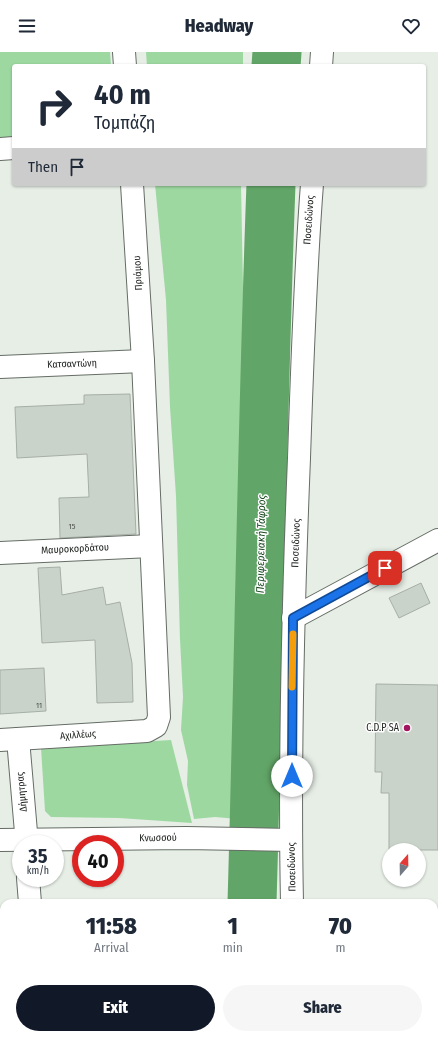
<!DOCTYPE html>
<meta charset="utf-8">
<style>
body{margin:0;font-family:"Fira Sans Condensed",sans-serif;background:#f6f6f7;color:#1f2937;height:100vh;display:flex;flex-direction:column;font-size:15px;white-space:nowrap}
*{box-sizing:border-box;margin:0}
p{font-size:13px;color:#747a83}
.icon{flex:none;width:22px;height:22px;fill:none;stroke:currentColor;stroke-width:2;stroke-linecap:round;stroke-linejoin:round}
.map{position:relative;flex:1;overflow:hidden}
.details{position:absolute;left:0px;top:847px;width:438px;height:140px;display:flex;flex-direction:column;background:#fff;border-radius:12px 12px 0 0;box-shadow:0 1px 3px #0004}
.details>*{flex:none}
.banner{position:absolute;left:12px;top:12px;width:414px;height:122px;border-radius:4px;box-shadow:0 1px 3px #0004;background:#fff;color:#1f2937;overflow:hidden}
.needle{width:26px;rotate:20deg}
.controls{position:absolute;left:382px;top:791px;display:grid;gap:8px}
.controls a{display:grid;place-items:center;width:44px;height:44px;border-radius:50%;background:#fff;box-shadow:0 1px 3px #0004;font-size:20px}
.speed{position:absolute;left:12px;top:783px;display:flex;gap:8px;font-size:20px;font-weight:700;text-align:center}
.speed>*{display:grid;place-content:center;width:52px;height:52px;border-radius:50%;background:#fff;box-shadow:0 1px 3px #0004;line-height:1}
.speed small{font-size:10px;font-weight:400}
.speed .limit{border:6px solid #d22;background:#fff;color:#111}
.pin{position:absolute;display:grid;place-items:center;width:34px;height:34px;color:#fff;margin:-17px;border-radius:8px;box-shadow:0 2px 6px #0006}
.me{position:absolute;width:44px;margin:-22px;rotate:0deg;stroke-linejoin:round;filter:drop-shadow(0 0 3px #0008)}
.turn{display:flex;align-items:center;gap:14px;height:84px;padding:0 16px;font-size:18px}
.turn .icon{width:52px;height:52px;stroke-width:2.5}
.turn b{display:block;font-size:28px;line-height:34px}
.then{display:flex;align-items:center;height:38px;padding:0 16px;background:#0003;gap:8px;font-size:15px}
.eta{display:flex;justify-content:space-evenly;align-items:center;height:68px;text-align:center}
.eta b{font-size:24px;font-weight:800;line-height:28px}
.primary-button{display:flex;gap:8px;margin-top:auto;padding:8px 16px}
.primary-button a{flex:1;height:46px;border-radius:24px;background:#111827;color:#fff;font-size:16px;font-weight:800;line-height:46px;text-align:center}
.primary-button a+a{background:#f6f6f7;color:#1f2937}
header{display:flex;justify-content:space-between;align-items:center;height:52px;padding:0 16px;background:#fff;font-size:18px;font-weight:800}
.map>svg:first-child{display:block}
.green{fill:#9dd8a1}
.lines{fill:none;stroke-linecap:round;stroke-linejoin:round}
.river{stroke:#62a568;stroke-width:49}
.building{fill:#cad3ca;stroke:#a6aea6}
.minor-casing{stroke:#656c65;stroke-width:24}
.tertiary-casing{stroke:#656c65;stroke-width:24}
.minor{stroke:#fff;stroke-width:22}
.tertiary{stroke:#fff;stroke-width:22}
.route-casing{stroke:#114b97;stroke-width:10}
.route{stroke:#1a73e8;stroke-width:7}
.slow{stroke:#f59e0b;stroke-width:7}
.poi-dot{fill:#a2165f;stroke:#fff;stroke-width:1.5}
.labels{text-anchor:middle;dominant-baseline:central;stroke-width:3;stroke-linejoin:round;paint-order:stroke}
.number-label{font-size:8px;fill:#4c514c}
.street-label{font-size:10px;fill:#222622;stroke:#fff}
.poi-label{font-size:10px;fill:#222622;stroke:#fff;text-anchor:end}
.water-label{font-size:11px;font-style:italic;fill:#19481f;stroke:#fff}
</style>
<header><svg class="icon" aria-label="menu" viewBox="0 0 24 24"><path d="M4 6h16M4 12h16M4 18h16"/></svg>Headway<svg class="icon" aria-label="heart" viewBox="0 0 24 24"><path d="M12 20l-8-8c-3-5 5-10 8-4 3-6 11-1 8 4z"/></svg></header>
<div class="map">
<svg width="438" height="987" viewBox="0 0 438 987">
<rect width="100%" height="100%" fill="#e6eee6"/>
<!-- green -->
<g class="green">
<path d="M0,0h110l1,14h-97v72l-14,1z"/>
<path d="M146,0h97v14h-96z"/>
<path d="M155,132h86l3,154 1,111 -7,370 -23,-2 -21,2 -7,-34 1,-24 -7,-31 2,-33 -3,-58 -4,-143 -6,-89 -4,-107z"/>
<path d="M171,688l21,83 -73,-5 -68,-1 -6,-6 -4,-63z"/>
</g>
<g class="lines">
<!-- river -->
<g class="river">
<path d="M276,14l1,-14"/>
<path d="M252,851c7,-240 10,-479 19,-719"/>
<path d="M248,987v-4"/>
</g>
</g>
<!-- building -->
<g class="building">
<path d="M130,342l6,140 -76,4 -1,-40 30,-1 -2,-43 -70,4 -2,-51 69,-3v-9z"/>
<path d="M60,515l2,28 41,-8 3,18 14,-3 12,61 1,39 -36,1 -2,-63 -53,3 -4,-75z"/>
<path d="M421,531l9,20 -31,15 -10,-20z"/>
<path d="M44,616l2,43 -46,3v-44z"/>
<path d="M376,632l62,1v165h-49v-57h-8l1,-21h-7z"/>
</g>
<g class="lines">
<!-- minor casing -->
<g class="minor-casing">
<g id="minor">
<path d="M124,0l1,14"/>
<path d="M0,97l14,-1"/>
<path d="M0,315l143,-6"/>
<path d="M0,501l151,-7"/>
<path d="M293,566l145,-78"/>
<path d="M18,687l9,105"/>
<path d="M0,688l147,-9 9,-5 3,-9 -16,-356 -11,-177"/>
<path d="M0,788l186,-2 105,2"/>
<path d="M28,826l2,25"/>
<path d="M27,987l1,-4"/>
</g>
</g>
<!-- tertiary casing -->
<g class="tertiary-casing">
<g id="tertiary">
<path d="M321,14l1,-14"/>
<path d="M292,851c-3,-148 1,-296 7,-445 3,-91 6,-183 13,-274"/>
<path d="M295,983v4"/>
</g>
</g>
<!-- minor -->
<use href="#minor" class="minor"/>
<!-- tertiary -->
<use href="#tertiary" class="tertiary"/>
</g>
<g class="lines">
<!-- route casing -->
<g class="route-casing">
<path id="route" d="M292,724l1,-158 92,-50"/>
</g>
<!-- route -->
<use href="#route" class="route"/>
<!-- slow -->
<path class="slow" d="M292,635l1,-53"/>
</g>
<!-- markers -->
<circle class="poi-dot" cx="407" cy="676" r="4"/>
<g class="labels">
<!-- number labels -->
<g class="number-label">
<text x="72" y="474">15</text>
<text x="39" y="653">11</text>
</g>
<!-- street labels -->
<g class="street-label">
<text transform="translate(309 168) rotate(-86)">Ποσειδώνος</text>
<text transform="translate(138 221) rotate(-93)">Πριάμου</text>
<text transform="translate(72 312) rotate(-2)">Κατσαντώνη</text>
<text transform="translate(296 491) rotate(-88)">Ποσειδώνος</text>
<text transform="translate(75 497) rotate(-3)">Μαυροκορδάτου</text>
<text transform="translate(78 683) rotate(-4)">Αχιλλέως</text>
<text transform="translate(22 740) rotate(-95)">Δήμητρας</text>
<text transform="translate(158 786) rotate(-1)">Κνωσσού</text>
<text transform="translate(292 815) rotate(-91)">Ποσειδώνος</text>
</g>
<!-- poi labels -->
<g class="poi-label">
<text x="399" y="676">C.D.P SA</text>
</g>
<!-- water labels -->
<g class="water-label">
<text transform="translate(261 492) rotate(-89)">Περιφερειακή Τάφρος</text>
</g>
</g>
</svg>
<div class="controls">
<a><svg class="needle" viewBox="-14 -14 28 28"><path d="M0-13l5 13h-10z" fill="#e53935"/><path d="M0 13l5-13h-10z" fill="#747a83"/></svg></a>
</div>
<div class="speed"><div>35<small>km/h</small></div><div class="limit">40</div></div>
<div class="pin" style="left:385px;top:516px;background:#d93025"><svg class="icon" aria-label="arrive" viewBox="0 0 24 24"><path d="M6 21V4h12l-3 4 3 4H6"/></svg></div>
<svg class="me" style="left:292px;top:724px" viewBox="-20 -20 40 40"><circle r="19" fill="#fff"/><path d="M0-13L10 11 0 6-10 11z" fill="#1a73e8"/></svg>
<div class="banner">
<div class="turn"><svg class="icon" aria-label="right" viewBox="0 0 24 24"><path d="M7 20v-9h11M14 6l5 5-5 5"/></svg><div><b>40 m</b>Τομπάζη</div></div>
<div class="then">Then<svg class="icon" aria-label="arrive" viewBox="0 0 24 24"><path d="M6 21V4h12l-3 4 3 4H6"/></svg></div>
</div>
<section class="details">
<div class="eta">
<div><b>11:58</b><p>Arrival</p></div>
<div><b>1</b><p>min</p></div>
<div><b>70</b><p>m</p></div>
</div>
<div class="primary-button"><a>Exit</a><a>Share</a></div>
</section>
</div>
